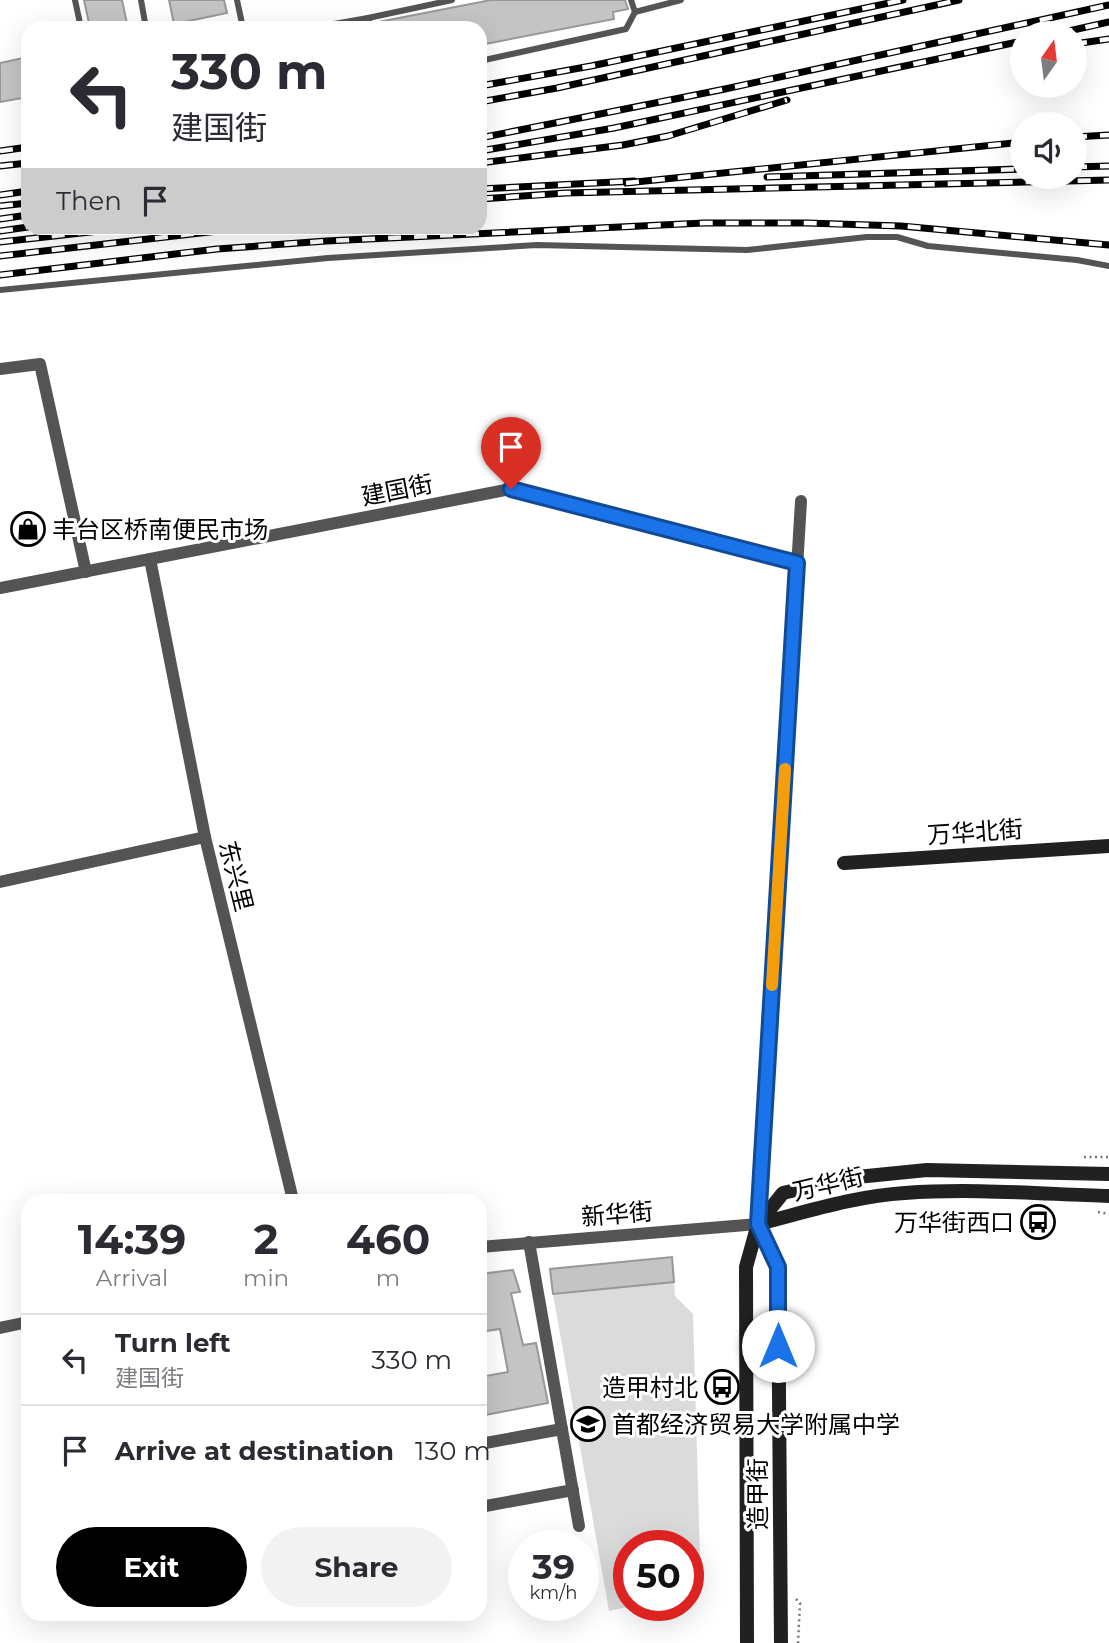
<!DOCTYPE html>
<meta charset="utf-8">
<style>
body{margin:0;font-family:Montserrat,"Noto Sans SC",sans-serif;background:#f2f2f3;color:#2b2b33;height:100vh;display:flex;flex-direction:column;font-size:26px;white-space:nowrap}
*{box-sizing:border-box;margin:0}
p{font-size:23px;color:#7c7c81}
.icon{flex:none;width:38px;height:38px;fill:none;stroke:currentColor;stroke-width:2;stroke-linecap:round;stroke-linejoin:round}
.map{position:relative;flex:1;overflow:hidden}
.panel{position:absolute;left:21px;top:1194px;width:466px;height:427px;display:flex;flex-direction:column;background:#fff;border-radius:21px;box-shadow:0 7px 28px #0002}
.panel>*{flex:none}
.top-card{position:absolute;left:21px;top:21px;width:466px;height:214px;border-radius:21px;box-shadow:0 7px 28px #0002;background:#fff;color:#2b2b33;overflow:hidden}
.needle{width:46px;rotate:14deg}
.tools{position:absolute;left:1010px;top:21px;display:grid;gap:14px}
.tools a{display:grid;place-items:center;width:77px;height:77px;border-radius:50%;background:#fff;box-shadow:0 7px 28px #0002;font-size:35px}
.speed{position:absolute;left:508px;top:1530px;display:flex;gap:14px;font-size:35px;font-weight:700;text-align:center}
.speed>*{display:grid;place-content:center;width:91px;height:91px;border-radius:50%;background:#fff;box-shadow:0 7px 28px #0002;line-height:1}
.speed small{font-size:18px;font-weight:400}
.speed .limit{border:10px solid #d22;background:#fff;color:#111}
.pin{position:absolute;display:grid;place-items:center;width:60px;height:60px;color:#fff;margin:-72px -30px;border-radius:50% 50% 50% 0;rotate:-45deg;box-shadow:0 0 7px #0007}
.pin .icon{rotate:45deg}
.me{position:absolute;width:77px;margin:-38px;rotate:0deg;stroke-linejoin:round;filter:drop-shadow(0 0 5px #0008)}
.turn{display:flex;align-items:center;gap:24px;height:147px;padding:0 35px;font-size:32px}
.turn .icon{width:91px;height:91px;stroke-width:2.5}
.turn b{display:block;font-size:49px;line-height:60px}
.then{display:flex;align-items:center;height:66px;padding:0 35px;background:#0003;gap:14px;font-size:26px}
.eta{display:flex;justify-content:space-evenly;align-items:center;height:119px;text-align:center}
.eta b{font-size:42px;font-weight:700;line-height:49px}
.primary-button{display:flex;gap:14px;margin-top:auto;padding:14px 35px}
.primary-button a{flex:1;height:80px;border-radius:42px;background:#000;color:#fff;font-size:28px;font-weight:700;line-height:80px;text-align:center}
.primary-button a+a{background:#f2f2f3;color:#2b2b33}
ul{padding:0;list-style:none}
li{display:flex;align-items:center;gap:21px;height:91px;padding:0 35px;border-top:2px solid #e1e1e2}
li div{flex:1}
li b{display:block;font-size:26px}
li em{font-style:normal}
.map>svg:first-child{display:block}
.green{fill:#dbdbdb}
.building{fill:#c4c4c4;stroke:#989898;stroke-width:2}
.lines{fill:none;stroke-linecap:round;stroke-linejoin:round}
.path{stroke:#767676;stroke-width:2.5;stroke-dasharray:2 3.5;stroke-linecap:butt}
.lane{stroke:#545454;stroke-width:6}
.street{stroke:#545454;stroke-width:12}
.secondary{stroke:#212121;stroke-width:14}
.rail-casing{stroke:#000;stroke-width:7}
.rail{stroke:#fff;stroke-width:4.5;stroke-dasharray:13;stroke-linecap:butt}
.route-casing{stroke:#114b97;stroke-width:18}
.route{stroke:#1a73e8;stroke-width:12}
.slow{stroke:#f59e0b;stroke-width:12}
.labels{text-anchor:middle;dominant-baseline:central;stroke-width:6;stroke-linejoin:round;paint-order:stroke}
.street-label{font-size:24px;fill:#000;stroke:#fff}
.poi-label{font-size:24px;fill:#000;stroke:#fff;text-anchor:start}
</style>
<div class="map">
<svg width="1109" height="1643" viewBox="0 0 1109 1643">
<rect width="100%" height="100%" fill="#fff"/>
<!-- green -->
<path class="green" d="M674,1282l1,14 18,18 8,277 -13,3v-49h-60v60h8l-27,6 -56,-317z"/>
<!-- building -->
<g class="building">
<path d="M84,0h38l6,28h-38z"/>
<path d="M169,0h55l3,13 -53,11z"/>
<path d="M491,0h134l3,9 -15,3 1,7 -134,26v-17h-102v-6z"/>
<path d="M28,57v40l-28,5v-39z"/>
<path d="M672,1257l2,25 -121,12 -3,-25z"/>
<path d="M513,1270l7,22 -9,1 12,52 13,-2 12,60 -68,13v-39l28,-5 -8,-43 -20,3v-58z"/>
</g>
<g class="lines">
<!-- path -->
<g class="path">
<path d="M1084,1157h25"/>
<path d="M1098,1212l11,2"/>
<path d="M796,1599l4,4 -2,40"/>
</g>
<!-- lane -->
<g class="lane">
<path d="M75,0l6,28"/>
<path d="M141,0l5,28"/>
<path d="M237,0l6,28"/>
<path d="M631,0l4,12"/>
<path d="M368,18l84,-18"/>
<path d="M311,28l57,-10 3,10"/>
<path d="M480,61l146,-32 9,-17 46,-12"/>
<path d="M0,290l328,-32 209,-13 210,5 120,-13h30l31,9 149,14 32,6"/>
</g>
<!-- street -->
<g class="street">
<path d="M0,369l40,-5 46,208"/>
<path d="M150,559l55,278 88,363"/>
<path d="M0,588l511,-99 286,74"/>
<path d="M0,882l205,-45"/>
<path d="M529,1242l50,284"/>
<path d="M480,1247l278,-23 43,-723"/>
<path d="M0,1328l28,-6"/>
<path d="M480,1444l82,-15"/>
<path d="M480,1507l93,-17"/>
</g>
<!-- secondary -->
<g class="secondary">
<path d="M844,863l265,-17"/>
<path d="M758,1224l20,43 3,376"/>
<path d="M758,1224c48,-12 97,-28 147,-31 67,-5 137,1 204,3"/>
<path d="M747,1643l-1,-376 12,-43 25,-31 64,-15 80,-8 182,4"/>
</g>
<!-- rail casing -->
<g class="rail-casing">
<g id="rail">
<path d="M1060,33l49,-11"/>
<path d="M1074,44l35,-5"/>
<path d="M480,86l111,-20 312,-66"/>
<path d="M480,102l77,-14 402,-88"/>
<path d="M1074,137l35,-2"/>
<path d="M480,138l245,-49 384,-84"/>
<path d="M0,151l28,-4"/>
<path d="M480,151l134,-23 408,-87"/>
<path d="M480,163l143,-18 45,-9 119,-36"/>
<path d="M0,166l28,-3"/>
<path d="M1074,167l35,-1"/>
<path d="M767,177l255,-8"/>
<path d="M626,183l396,-41"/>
<path d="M480,189l154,-8"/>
<path d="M0,195l28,-4"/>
<path d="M480,199l86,-6 543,-13"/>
<path d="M0,206l28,-3"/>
<path d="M0,219l28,-4"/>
<path d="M0,231l28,-4"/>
<path d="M0,242l126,-14"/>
<path d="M0,256l244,-28"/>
<path d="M0,275l217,-26 109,-8 378,-18h103l94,3 208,19"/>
</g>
</g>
<!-- rail -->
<use href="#rail" class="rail"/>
</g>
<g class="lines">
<!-- route casing -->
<g class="route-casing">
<path id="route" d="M511,489l286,74 -39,661 20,43v79"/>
</g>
<!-- route -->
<use href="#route" class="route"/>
<!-- slow -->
<path class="slow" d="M772,985l13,-216"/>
</g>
<!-- icons -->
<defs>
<g id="shop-ring" transform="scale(1.75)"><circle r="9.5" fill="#fff" stroke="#000" stroke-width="1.5"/><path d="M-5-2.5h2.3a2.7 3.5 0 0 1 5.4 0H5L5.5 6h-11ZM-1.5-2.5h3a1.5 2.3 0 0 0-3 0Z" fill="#000"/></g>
<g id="bus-ring" transform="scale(1.75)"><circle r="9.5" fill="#fff" stroke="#000" stroke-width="1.5"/><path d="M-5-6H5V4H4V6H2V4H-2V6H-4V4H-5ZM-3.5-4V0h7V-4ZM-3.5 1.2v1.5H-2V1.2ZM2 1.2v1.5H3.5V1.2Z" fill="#000"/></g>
<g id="school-ring" transform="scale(1.75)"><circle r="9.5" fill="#fff" stroke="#000" stroke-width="1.5"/><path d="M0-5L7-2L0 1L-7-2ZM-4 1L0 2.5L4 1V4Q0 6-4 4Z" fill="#000"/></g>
</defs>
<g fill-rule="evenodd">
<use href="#shop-ring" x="28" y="529"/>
<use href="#bus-ring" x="1038" y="1222"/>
<use href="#bus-ring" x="722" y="1387"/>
<use href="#school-ring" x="588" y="1424"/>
</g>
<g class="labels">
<!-- street labels -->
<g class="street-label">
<text transform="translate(397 490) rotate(-11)">建国街</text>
<text transform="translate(975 832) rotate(-4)">万华北街</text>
<text transform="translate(236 876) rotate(76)">东兴里</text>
<text transform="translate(828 1184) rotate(-13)">万华街</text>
<text transform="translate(617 1214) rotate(-5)">新华街</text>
<text transform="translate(757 1494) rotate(-90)">造甲街</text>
</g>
<!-- poi labels -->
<g class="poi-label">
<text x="52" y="529">丰台区桥南便民市场</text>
<text x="1014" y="1222" text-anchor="end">万华街西口</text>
<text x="698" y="1387" text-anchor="end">造甲村北</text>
<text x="612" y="1424">首都经济贸易大学附属中学</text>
</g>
</g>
</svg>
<div class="tools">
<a><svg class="needle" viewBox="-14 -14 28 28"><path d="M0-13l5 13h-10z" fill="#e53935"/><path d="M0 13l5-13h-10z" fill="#7c7c81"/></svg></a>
<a><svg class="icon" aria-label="sound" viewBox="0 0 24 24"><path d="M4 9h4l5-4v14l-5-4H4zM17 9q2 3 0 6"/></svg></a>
</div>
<div class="speed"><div>39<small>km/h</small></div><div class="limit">50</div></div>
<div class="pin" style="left:511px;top:489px;background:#d93025"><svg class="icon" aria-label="arrive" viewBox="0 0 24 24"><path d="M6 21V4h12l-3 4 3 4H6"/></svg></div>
<svg class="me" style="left:778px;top:1346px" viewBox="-20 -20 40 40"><circle r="19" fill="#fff"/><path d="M0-13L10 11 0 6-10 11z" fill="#1a73e8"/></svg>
<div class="top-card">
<div class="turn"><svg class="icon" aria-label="left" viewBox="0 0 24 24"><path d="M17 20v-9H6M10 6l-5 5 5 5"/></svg><div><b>330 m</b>建国街</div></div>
<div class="then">Then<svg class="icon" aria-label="arrive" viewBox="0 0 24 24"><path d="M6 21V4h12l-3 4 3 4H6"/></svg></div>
</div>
<section class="panel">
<div class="eta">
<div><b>14:39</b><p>Arrival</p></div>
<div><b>2</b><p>min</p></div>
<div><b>460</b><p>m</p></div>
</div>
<ul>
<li><svg class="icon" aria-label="left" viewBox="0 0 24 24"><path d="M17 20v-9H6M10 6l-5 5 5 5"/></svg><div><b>Turn left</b><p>建国街</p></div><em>330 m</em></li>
<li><svg class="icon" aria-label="arrive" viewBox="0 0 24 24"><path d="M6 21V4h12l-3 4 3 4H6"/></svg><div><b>Arrive at destination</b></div><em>130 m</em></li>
</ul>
<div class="primary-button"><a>Exit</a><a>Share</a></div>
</section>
</div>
